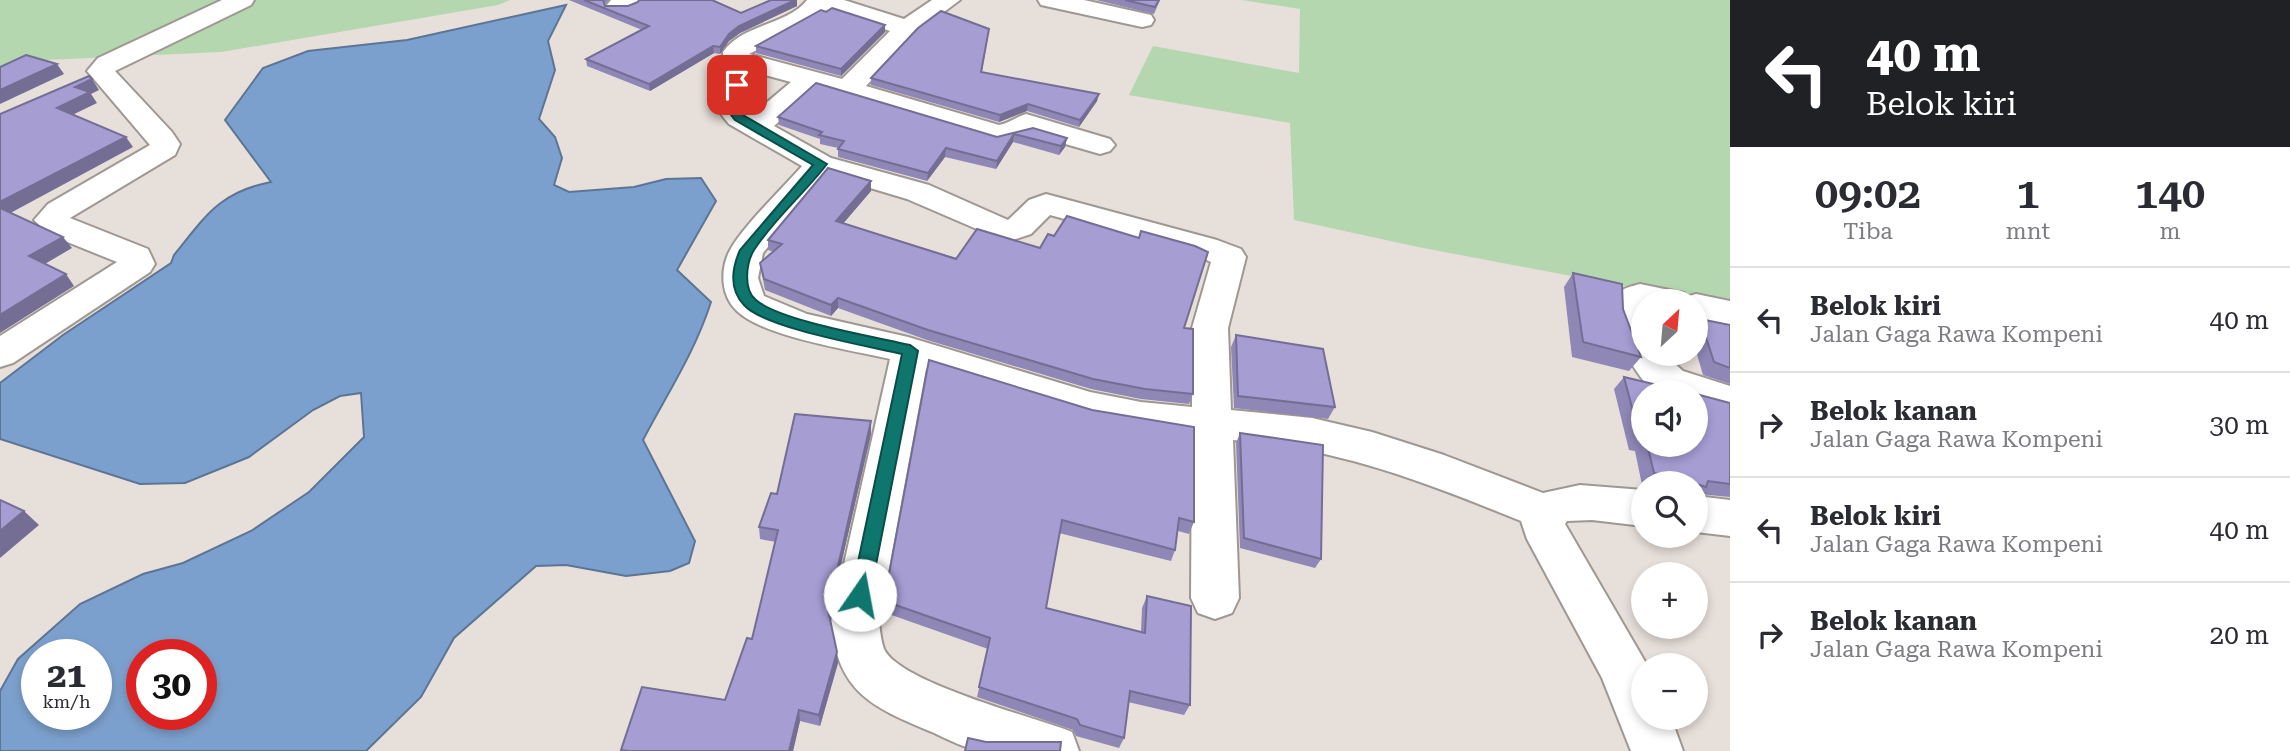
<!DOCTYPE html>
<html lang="id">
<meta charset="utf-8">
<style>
body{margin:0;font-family:"Roboto Serif",serif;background:#f7f7f7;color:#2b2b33;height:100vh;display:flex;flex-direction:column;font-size:26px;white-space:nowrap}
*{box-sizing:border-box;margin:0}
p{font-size:23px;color:#7c7c81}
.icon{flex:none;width:38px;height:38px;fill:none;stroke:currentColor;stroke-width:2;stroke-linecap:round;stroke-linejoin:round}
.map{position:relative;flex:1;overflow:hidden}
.panel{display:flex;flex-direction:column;background:#fff;width:560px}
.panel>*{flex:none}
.guide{background:#202124;color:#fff;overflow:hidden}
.needle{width:46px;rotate:26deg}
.tools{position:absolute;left:1631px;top:289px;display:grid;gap:14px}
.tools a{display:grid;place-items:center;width:77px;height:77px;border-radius:50%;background:#fff;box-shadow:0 4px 10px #0003;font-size:35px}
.speed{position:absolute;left:21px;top:639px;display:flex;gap:14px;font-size:35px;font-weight:700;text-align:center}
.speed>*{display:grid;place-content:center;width:91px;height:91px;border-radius:50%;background:#fff;box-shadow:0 4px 10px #0003;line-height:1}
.speed small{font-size:18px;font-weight:400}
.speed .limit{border:10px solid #d22;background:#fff;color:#111}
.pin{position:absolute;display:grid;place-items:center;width:60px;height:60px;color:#fff;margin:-30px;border-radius:14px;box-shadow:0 4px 10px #0006}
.me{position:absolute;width:77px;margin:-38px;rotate:12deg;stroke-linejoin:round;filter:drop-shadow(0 0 5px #0008)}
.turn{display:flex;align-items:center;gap:24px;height:147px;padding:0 21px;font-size:32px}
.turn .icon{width:91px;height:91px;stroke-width:2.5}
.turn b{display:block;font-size:49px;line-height:60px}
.eta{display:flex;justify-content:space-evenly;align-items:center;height:119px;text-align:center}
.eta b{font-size:42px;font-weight:600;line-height:49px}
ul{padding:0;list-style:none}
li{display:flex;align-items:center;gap:21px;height:105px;padding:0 21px;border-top:2px solid #e1e1e2}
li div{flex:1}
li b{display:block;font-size:26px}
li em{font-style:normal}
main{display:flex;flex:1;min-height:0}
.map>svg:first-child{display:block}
.green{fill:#b4d7b0}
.water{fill:#7ca0cd;stroke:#5d7594;stroke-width:2;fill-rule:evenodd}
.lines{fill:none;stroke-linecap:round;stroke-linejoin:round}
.minor-casing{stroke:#9f9792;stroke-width:4}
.minor{fill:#fff;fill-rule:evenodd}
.wall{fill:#8f87b5}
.shaded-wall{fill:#746e94}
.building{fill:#a69dd3;stroke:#746e94;stroke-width:2}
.route{fill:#0f766e;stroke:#0a4d48;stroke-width:2}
</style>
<main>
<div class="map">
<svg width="1730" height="751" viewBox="0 0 1730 751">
<rect width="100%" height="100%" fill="#e7dfd9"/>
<!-- green -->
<g class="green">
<path d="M0,0h510l-12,5 -277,47 -198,9 -23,9z"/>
<path d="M1242,0h488v306l-312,-59 -124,-27 -4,-97 -161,-28 24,-49 146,27 1,-64z"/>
</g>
<!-- water -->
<path class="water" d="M566,5l-18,36 7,29 -16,49 16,18 7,21 -8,27 15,7 65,-5 32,-8 35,-1 15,23 -39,69 34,32c-16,50 -44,92 -68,138l52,101 -6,22 -19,8 -44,5 -60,-11 -30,1 -82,72 -33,59 -55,54h-366v-60l18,-32 62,-55 63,-30 40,-11 68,-32 58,-39 55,-55 -3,-44 -21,3 -27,14 -64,47 -64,26 -45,1 -140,-45v-56l63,-48 108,-72 3,-8c31,-38 45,-63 97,-73l-46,-62 38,-52 45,-17 99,-11zM37,654h59v60h-59zM142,654h59v60h-59z"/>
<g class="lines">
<!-- minor casing -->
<g class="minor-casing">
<g id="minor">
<path d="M222,0h32l-3,5 -136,66 57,61 8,12 -5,11 -105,63 78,31 7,15 -5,8 -137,91 -13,4v-31l117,-74 -67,-27 -16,-15 14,-16 102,-59 -63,-74 11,-13z"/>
<path d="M644,0c-7,11 -23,14 -35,11l-3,-5 5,-6z"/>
<path d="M807,0h37l60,19 28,-19h28l-44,33 -50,53 133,39c10,-2 17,-8 27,-11l84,25 5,6 -5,6 -10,3 -69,-20 -4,3 -30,6 -181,-54 -42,37 57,32 98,27 79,35 21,-20 17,-6 171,46 24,9 5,8 -18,71 3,82 81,8 60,14 72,23 99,38 37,-8 63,5v36l-51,-6 -25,1 -2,3 82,141h-4v53h28l12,33h-52l-29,-73 -75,-139 -6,-18c-96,-39 -183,-73 -288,-81l6,158 -7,15 -17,6 -17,-6 -7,-15 1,-161c-94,-7 -178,-40 -266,-68l-47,253c1,8 2,19 5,27 16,34 150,68 188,83l7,19c-31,0 -65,0 -96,0 -17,-2 -36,-12 -51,-19 -60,-25 -94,-39 -101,-110l59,-263c-38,-9 -126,-22 -153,-48 -16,-15 -17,-40 -8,-59 12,-24 54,-64 73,-86l-73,-42c-19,-22 -8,-19 -6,-42 1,-10 0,-20 0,-30 19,-28 65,-27 84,-52zM827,10l63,21 -48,48 -93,-25 53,-27zM750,71l41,11 -38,32 -8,-6 6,-23zM827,175l80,24 100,43 24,-8 19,-19 143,39 18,8 -19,66v79l-51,-5 -51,-10 -182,-55 -101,-23 -43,-18 -6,-18 5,-25z"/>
<path d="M1038,0h46l67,15 3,5 -3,5 -9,2 -101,-22z"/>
<path d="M1640,284l44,9 2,4 10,-3 34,7v24l-34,-7v-17h-53v53h21l19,17 47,15v30l-34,-11v-13c-12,0 -28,3 -39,-1 -21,-7 -49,-70 -44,-90 3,-12 17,-14 27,-17z"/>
<path d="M1696,496l34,4v36l-34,-4z"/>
</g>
</g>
<!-- minor -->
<use href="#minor" class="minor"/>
</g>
<!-- wall -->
<g class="wall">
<path d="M569,0h40l-4,4v2l136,7 30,-13h26v6l-57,27 -11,8 -9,13 -6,-1 -64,38 -63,-25 -1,-7 56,-29z"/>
<path d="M1096,0h64l-6,14z"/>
<path d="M826,12l59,20 -44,44 -85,-23v-7z"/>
<path d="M989,29l-7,43 117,22 -2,7 -18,26 -52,-16 -28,11 -128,-37v-7z"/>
<path d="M778,117l219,20 36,-9 34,10 -2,9 -6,8 -46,-13 -17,27 -51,-12 -18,24 -89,-24v-9l-18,-4v-5l-41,-14z"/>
<path d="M871,191l-28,32 341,105 9,66 -4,10 -48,-5 -50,-10 -164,-49 -89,-32 -7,8 -66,-26 -5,-27 14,-11 -6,-2v-10z"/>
<path d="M1573,273l50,36 18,48 -12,14 -57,-14 -8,-70z"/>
<path d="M1700,319l30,6v59l-27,-9 -7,-24v-27z"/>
<path d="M1236,335l99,72 -7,12 -94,-11 -3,-61z"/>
<path d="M1624,377l19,15v52h53l34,-41v94l-32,-3 -2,2v-13h-53v2h-1l-7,-34 -6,-1 -15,-61z"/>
<path d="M1092,410l102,112 -5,12 -11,-3 -3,19 -4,11 -112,-28 -13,75 95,24 1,-24 5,-12 43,109 -6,10 -56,-13 -4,36 -5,10 -43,-12 -3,-6 -96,-33 11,-48 -105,-37 1,-11z"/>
<path d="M1240,433l81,126 -6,9 -75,-20 -4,-105z"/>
<path d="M871,434l-42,183 9,46 -18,63 -20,-5 -7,30h-171l-1,-1 104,-50 27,-61 24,-97 -16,-3 -1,-12 18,-33z"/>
</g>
<!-- shaded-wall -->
<g class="shaded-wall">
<path d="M795,0h2v6l-57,27 -11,8 -9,13v-7l9,-13 10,-8z"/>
<path d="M885,25v7l-44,44v-7z"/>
<path d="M713,46l1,7 -64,38 -1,-7z"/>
<path d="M57,64l7,10 -64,30v-14z"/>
<path d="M92,79l7,11 -8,4 6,9 -33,16 -7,-11 18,-21z"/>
<path d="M1099,94l-2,7 -18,26 1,-7z"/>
<path d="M1028,104l-1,7 -28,11 1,-7z"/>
<path d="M1014,134l-1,8 -17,27 1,-8z"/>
<path d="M126,137l7,10 -130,70 -3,-4v-11z"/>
<path d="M1067,138l-2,9 -6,8 2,-9z"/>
<path d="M946,148l-1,9 -18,24 1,-8z"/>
<path d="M871,181v10l-35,41v-11z"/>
<path d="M63,237l9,11 -34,20 -9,-12z"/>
<path d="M66,274l8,12 -74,47v-18z"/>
<path d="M838,298v10l-7,8v-11z"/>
<path d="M871,421v13l-43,187v-11z"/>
<path d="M24,511l15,14 -39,33v-27z"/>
<path d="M837,652l1,11 -18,63 -1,-11z"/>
<path d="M799,710l1,11 -7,30h-4z"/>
</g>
<!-- building -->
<g class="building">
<path d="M584,0h19l2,6h23l10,-4 1,-2h73l29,13 30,-13h24l-56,26 -10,8 -9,13 -7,-1 -64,38 -63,-25 63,-33z"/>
<path d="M1125,0h34l-4,7z"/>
<path d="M832,8l53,17 -44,44 -85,-23 65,-36 5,2z"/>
<path d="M941,11l48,18 -8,43 118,22 -19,26 -52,-16 -28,11 -129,-37 47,-50z"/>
<path d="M26,55l31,9 -57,26v-23z"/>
<path d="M89,76l3,3 -17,8 15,5 -33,16 69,29 -126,65v-88z"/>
<path d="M816,83l181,54 36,-9 34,10 -6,8 -47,-12 -17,27 -51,-13 -18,25 -90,-24 6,-8 -25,-6 3,-3 -44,-15z"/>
<path d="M828,168l43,13 -35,40 120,38 21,-30 63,19 8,-14 6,2 13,-20 72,22 2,-7 54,15 13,6 -24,76 9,1v65l-48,-5 -52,-10 -165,-49 -90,-32 -7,7 -67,-26 -4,-16 22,-19 -14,-4z"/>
<path d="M0,208l63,29 -34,19 37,18 -66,41z"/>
<path d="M1573,273l49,11 1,25 18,48 -58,-15z"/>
<path d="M1700,319l30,6v43l-16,-6z"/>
<path d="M1236,335l87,14 12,58 -97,-11z"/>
<path d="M929,360l163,50 102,17v95l-15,-4 -4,32 -113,-30 -16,88 99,25 2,-37 44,10 -1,99 -60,-14 -6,47 -44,-13 -3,-6 -98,-32 11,-49 -106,-37z"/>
<path d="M1624,377l63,15h-44v46h-3z"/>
<path d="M1696,394l34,9v81l-22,-3 -2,6 -10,-3v-1h-4l-38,-10 -7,-29h49z"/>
<path d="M795,414l76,7 -43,189 9,42 -18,63 -20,-5 -10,41h-160l-8,-1 21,-63 83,13 22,-62 5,1 26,-109 -19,-3 12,-34 6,1z"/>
<path d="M1240,433l83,12 -2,114 -77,-21z"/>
<path d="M0,500l24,11 -24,20z"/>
<path d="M968,738l18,4h75l-1,9h-95z"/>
</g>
<!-- route -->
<path class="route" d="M733,83l9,2c-4,13 -8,19 1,30l84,49c-23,30 -53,55 -73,86 -8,13 -11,40 2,50 24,21 120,37 154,45l8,6 -48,244 -3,6 -7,3 -6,-3 -3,-6 51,-241c-34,-8 -138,-26 -158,-49 -15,-16 -12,-37 -4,-55l73,-85 -78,-45c-12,-14 -11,-21 -2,-37z"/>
</svg>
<div class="tools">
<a><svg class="needle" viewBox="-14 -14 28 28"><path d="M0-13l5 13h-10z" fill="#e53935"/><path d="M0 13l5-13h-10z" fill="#7c7c81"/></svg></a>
<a><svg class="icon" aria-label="sound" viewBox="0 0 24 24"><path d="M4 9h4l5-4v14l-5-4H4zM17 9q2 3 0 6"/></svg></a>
<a><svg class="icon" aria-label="search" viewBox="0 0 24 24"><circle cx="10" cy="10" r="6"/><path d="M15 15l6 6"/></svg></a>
<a>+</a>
<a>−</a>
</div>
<div class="speed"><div>21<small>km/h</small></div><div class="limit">30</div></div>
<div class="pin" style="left:737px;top:85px;background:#d93025"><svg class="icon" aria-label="arrive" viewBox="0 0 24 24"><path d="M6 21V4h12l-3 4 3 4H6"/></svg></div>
<svg class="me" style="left:860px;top:595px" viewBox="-20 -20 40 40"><circle r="19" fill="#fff"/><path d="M0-13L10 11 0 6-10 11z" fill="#0f766e"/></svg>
</div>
<section class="panel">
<div class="guide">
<div class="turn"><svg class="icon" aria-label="left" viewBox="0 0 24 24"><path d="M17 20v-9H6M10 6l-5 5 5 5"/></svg><div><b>40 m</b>Belok kiri</div></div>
</div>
<div class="eta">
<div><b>09:02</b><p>Tiba</p></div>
<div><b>1</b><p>mnt</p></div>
<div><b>140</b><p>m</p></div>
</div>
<ul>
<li><svg class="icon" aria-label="left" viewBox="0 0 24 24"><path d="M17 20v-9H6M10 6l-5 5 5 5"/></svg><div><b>Belok kiri</b><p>Jalan Gaga Rawa Kompeni</p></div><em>40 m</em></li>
<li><svg class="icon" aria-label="right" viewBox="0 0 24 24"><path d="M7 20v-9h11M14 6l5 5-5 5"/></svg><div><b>Belok kanan</b><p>Jalan Gaga Rawa Kompeni</p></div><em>30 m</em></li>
<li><svg class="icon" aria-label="left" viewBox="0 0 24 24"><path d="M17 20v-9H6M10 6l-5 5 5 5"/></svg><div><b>Belok kiri</b><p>Jalan Gaga Rawa Kompeni</p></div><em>40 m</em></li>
<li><svg class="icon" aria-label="right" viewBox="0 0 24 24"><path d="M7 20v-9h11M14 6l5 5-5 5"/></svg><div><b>Belok kanan</b><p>Jalan Gaga Rawa Kompeni</p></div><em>20 m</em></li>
</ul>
</section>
</main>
